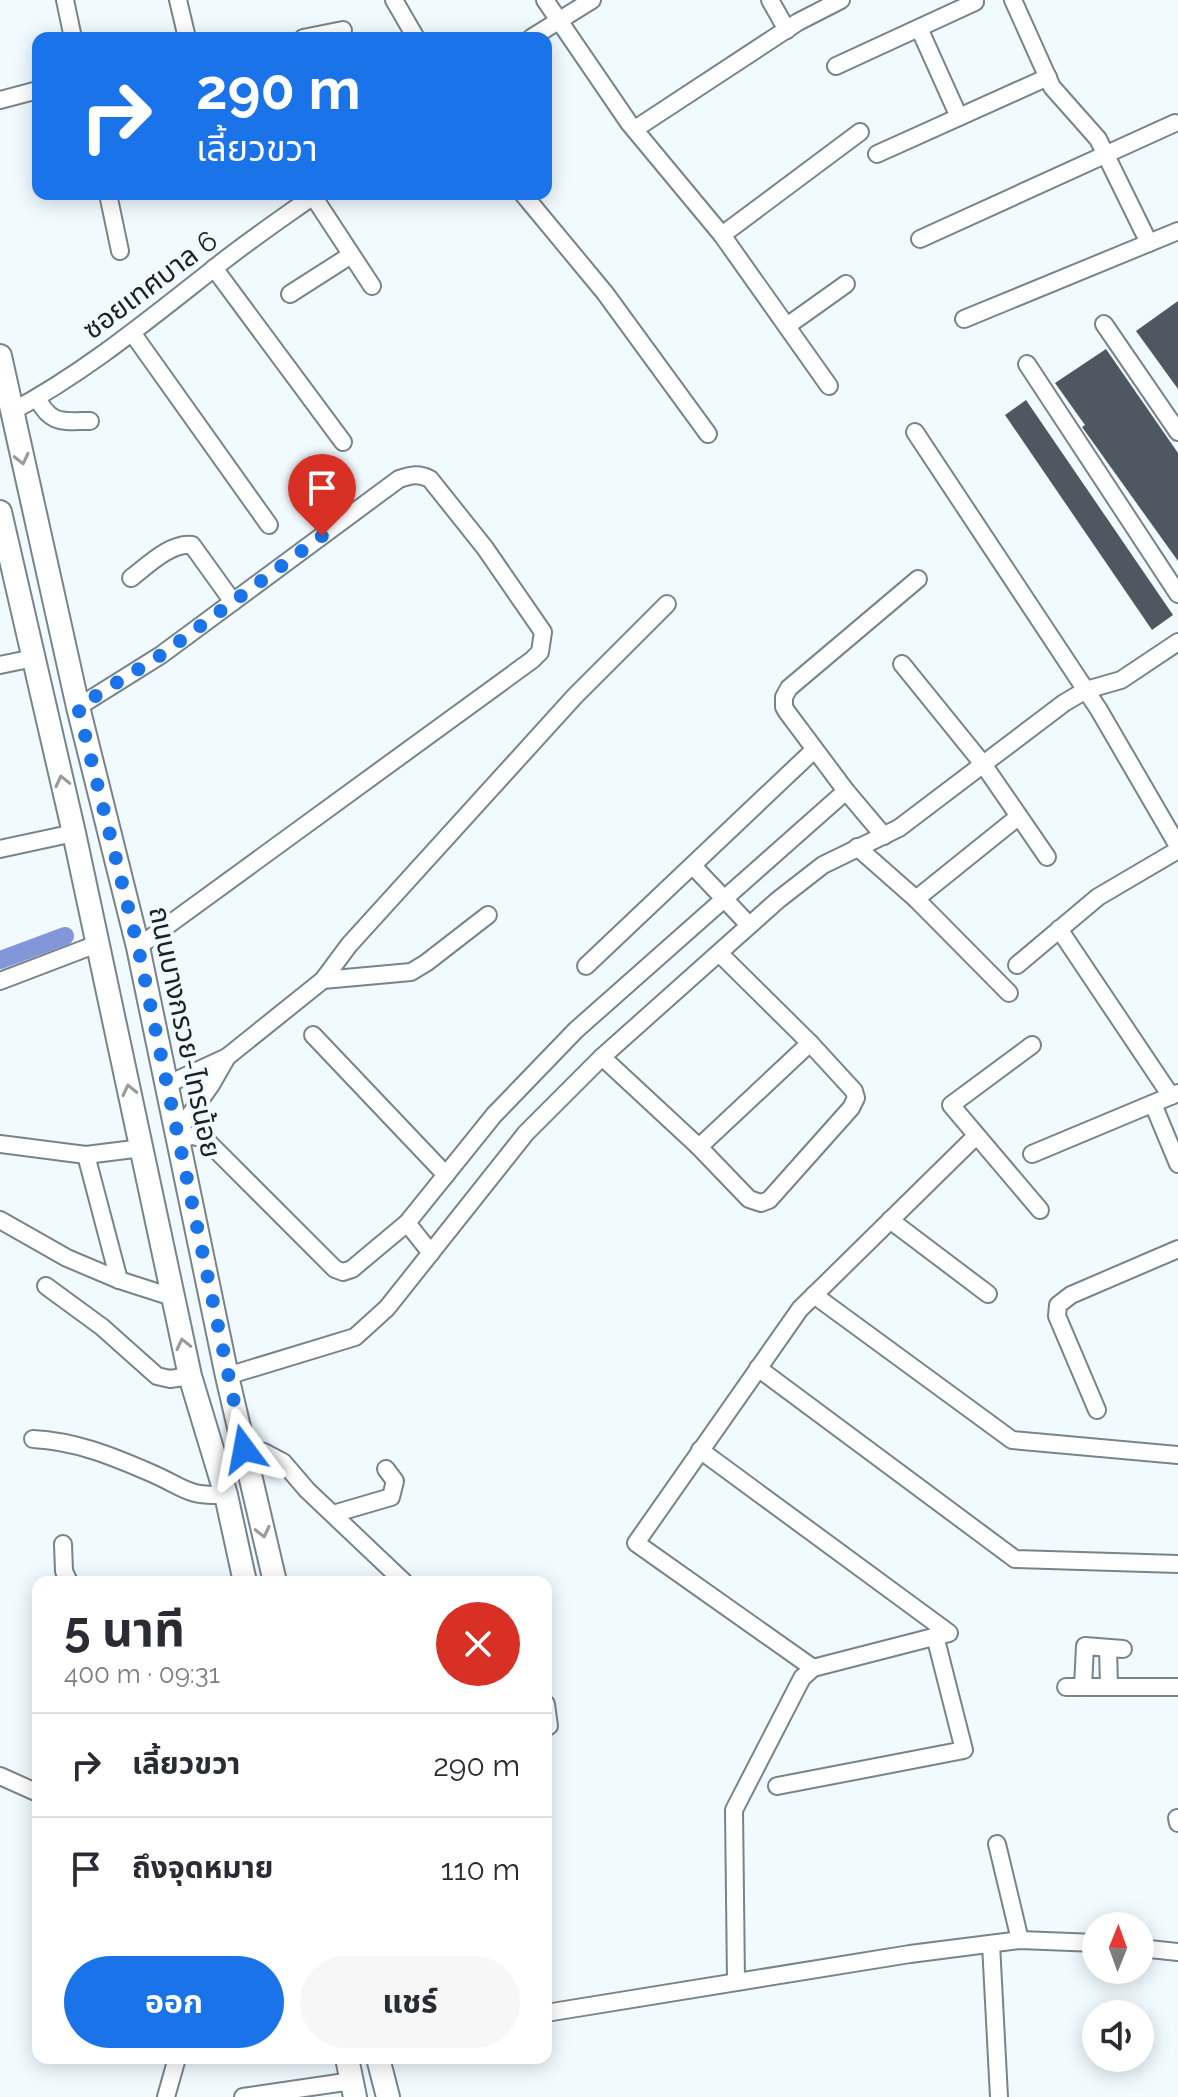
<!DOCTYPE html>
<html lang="th">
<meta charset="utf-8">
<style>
body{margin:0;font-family:Raleway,"Noto Sans Thai",sans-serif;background:#f7f7f7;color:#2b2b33;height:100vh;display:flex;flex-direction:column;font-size:30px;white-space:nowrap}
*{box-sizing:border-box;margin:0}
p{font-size:26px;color:#7c7c81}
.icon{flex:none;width:44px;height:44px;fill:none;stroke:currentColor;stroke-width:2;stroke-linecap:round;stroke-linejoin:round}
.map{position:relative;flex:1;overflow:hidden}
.panel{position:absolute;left:32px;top:1576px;width:520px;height:488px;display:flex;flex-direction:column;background:#fff;border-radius:16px;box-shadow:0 4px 20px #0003}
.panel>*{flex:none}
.top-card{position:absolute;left:32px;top:32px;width:520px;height:168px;border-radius:16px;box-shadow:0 4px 20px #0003;background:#1a73e8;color:#fff;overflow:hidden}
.needle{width:52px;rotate:1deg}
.fabs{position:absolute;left:1082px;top:1912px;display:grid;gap:16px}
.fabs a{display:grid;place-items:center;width:72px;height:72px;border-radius:50%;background:#fff;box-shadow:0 4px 20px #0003;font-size:40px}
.pin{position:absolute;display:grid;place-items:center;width:68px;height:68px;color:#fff;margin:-82px -34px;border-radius:50% 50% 50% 0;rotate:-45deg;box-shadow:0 0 8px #0007}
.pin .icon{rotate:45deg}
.me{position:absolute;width:88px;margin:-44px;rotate:347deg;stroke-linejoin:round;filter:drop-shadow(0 0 6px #0008)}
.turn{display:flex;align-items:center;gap:28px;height:168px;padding:0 32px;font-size:36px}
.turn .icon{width:104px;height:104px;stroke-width:2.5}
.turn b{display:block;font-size:56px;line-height:68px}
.round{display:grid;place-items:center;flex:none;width:84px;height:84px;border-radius:42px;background:#f7f7f7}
.head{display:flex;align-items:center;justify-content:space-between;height:136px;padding:0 32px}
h1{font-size:48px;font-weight:700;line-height:60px}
.action{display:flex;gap:16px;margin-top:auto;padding:16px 32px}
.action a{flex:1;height:92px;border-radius:48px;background:#1a73e8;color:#fff;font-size:32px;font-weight:700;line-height:92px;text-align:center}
.action a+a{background:#f7f7f7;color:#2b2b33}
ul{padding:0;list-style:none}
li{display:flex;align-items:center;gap:24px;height:104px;padding:0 32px;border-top:2px solid #e1e1e2}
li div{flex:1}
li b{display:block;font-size:30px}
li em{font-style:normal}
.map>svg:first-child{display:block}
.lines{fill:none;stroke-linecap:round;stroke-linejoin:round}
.canal{stroke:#8396d9;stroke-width:18}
.building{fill:#4f5861}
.minor-casing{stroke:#77848b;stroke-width:20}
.major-casing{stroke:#77848b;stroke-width:26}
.minor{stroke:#fff;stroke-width:16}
.major{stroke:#fff;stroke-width:22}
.oneway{stroke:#999b9c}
.route{stroke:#1a73e8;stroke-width:14;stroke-dasharray:0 25.2}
.labels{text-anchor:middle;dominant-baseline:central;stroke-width:8;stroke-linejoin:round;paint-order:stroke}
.street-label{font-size:28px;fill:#1c2124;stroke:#f1faff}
</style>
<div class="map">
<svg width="1178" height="2097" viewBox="0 0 1178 2097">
<rect width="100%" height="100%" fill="#f1faff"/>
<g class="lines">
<!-- canal -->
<path class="canal" d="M0,960l65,-24"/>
</g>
<!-- building -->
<g class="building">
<path d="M1178,301v88l-42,-58z"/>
<path d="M1106,349l72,104v108l-96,-134 3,-2 -30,-42z"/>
<path d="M1026,400l147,215 -21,15 -147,-215z"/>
</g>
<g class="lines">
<!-- minor casing -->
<g class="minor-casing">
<g id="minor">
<path d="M65,0l8,38"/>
<path d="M178,0l9,38"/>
<path d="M394,0l22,38"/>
<path d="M545,0l84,123 93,112 107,151"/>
<path d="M770,0l17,30"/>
<path d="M1013,0l39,87 46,52 51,104"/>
<path d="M919,28l40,89"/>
<path d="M303,38l40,-8"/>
<path d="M531,38l61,-38"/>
<path d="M836,66l139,-64"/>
<path d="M0,100l38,-10"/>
<path d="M635,129l163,-107 43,-22"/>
<path d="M877,154l171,-77"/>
<path d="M108,194l12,57"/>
<path d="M523,194l82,99 103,141"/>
<path d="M313,196l59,90"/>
<path d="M722,235l138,-103"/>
<path d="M920,239l255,-116"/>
<path d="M214,268l129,174"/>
<path d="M290,294l61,-39"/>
<path d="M964,319l214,-88"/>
<path d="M1104,324l74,108"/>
<path d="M787,326l59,-42"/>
<path d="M133,334l136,191"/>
<path d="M1027,364l151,230"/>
<path d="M37,398c14,27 25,23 53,23"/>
<path d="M11,412c73,-39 136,-91 201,-142 33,-27 69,-51 104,-76"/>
<path d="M915,432l184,278 79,136"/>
<path d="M131,578c16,-12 40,-36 61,-33l41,57"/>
<path d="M902,664l81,100 64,93"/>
<path d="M0,665l34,-7"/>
<path d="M78,707l83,-52 238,-176c12,-4 20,-6 31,0l55,69 58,84 -3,20 -8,8 -394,287"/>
<path d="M884,836l-38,-45 -59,-79 -3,-5v-10l5,-9 129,-109"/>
<path d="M857,847l59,52 93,94"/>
<path d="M0,849l74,-16"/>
<path d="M694,867l55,58"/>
<path d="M916,899l102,-82"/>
<path d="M1059,929l112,167"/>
<path d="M1017,965l81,-68 80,-47"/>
<path d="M586,966l228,-216"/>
<path d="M323,980l88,-8 15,-9 62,-48"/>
<path d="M0,981l97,-37"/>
<path d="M313,1035l133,140"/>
<path d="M1032,1045l-81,60 89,105"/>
<path d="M602,1057l97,90 50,52 12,4 8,-3 82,-92 5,-10 -2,-7 -44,-48 -91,-90"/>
<path d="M166,1085l61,-28 96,-77 26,-35 226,-249 92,-92"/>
<path d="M1153,1104l25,60"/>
<path d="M177,1133l34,-48 16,-28"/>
<path d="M178,1138l15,-2 12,3 130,130 8,3 9,-3 55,-46 87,-108 82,-85 270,-239"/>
<path d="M0,1144l86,11 56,-7"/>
<path d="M699,1147l111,-104"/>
<path d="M1032,1154l146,-61"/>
<path d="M86,1155l33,125"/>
<path d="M0,1220l67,38 52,22 53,17"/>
<path d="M890,1220l98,74"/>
<path d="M407,1223l24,30"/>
<path d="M46,1286l56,41 55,49 13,3 20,-3"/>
<path d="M814,1295l198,145 166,15"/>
<path d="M758,1368l257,191 163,5"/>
<path d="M227,1376l128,-39 32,-29 139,-175 76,-76 176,-157 45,-35 76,-37 165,-125 22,-13 35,-10 57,-38"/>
<path d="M1097,1410l-40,-94 1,-11 13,-10 107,-46"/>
<path d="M33,1439c42,2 79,17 118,34 35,15 33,23 75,22"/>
<path d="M244,1449l20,3 19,10 24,28 97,92"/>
<path d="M700,1450l249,183 -136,35 -11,10 -68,132 2,172"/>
<path d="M333,1514l58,-17 4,-16 -9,-12"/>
<path d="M63,1544l1,27 5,11"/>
<path d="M1108,1648l1,39"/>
<path d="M813,1668l-177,-125 164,-234 176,-173"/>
<path d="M1066,1687h112"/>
<path d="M1083,1687l2,-41 38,3"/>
<path d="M546,1704l3,22"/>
<path d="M0,1776l38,17"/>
<path d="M777,1786l187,-36 -29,-114"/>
<path d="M1177,1818l1,5"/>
<path d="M997,1844l23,96"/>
<path d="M991,1944l8,153"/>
<path d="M1140,1948l38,4"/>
<path d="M546,2013l364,-59 110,-14 76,3"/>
<path d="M166,2097l11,-39"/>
<path d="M243,2097l109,-16"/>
</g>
</g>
<!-- major casing -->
<g class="major-casing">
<g id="major">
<path d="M0,356l78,351 60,240 89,429 48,206"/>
<path d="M0,512l74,321 116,543 36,119 19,87"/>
<path d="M347,2058l8,39"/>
<path d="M378,2058l10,39"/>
</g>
</g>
<!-- minor -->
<use href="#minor" class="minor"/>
<!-- major -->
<use href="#major" class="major"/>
</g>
<!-- one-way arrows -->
<defs><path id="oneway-chevron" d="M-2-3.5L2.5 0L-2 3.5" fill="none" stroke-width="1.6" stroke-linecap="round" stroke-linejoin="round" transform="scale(2)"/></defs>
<g class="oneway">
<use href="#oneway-chevron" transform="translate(22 459) rotate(77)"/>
<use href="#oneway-chevron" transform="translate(62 781) rotate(-103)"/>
<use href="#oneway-chevron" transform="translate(129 1090) rotate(-103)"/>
<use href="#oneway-chevron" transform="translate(183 1344) rotate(-103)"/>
<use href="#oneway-chevron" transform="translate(263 1532) rotate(77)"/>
</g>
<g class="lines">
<!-- route -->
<path class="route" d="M244,1449l-106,-502 -60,-240 83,-52 161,-119"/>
</g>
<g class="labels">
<!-- street labels -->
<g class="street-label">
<text transform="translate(150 285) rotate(-37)">ซอยเทศบาล 6</text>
<text transform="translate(185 1032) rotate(78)">ถนนบางกรวย-ไทรน้อย</text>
</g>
</g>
</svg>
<div class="fabs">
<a><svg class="needle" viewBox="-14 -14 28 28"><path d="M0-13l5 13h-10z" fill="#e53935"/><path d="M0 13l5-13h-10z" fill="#7c7c81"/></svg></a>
<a><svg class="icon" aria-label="sound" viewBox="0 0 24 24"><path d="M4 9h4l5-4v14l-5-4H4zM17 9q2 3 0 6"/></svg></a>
</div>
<div class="pin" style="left:322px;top:536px;background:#d93025"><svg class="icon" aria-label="arrive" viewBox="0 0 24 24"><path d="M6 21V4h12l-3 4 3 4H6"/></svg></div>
<svg class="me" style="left:244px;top:1449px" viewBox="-20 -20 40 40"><path d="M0-17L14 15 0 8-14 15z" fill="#1a73e8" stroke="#fff" stroke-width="4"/></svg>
<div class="top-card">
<div class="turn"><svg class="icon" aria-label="right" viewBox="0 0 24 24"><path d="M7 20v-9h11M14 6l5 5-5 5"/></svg><div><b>290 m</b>เลี้ยวขวา</div></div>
</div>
<section class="panel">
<div class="head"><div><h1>5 นาที</h1><p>400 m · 09:31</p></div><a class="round" style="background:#d93025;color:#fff"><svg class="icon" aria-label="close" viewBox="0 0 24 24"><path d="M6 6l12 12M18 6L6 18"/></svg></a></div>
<ul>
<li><svg class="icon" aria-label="right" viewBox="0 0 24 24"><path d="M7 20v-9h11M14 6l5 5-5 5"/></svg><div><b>เลี้ยวขวา</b></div><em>290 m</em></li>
<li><svg class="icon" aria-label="arrive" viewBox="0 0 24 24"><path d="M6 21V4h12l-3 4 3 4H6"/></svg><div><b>ถึงจุดหมาย</b></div><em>110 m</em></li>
</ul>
<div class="action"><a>ออก</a><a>แชร์</a></div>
</section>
</div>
